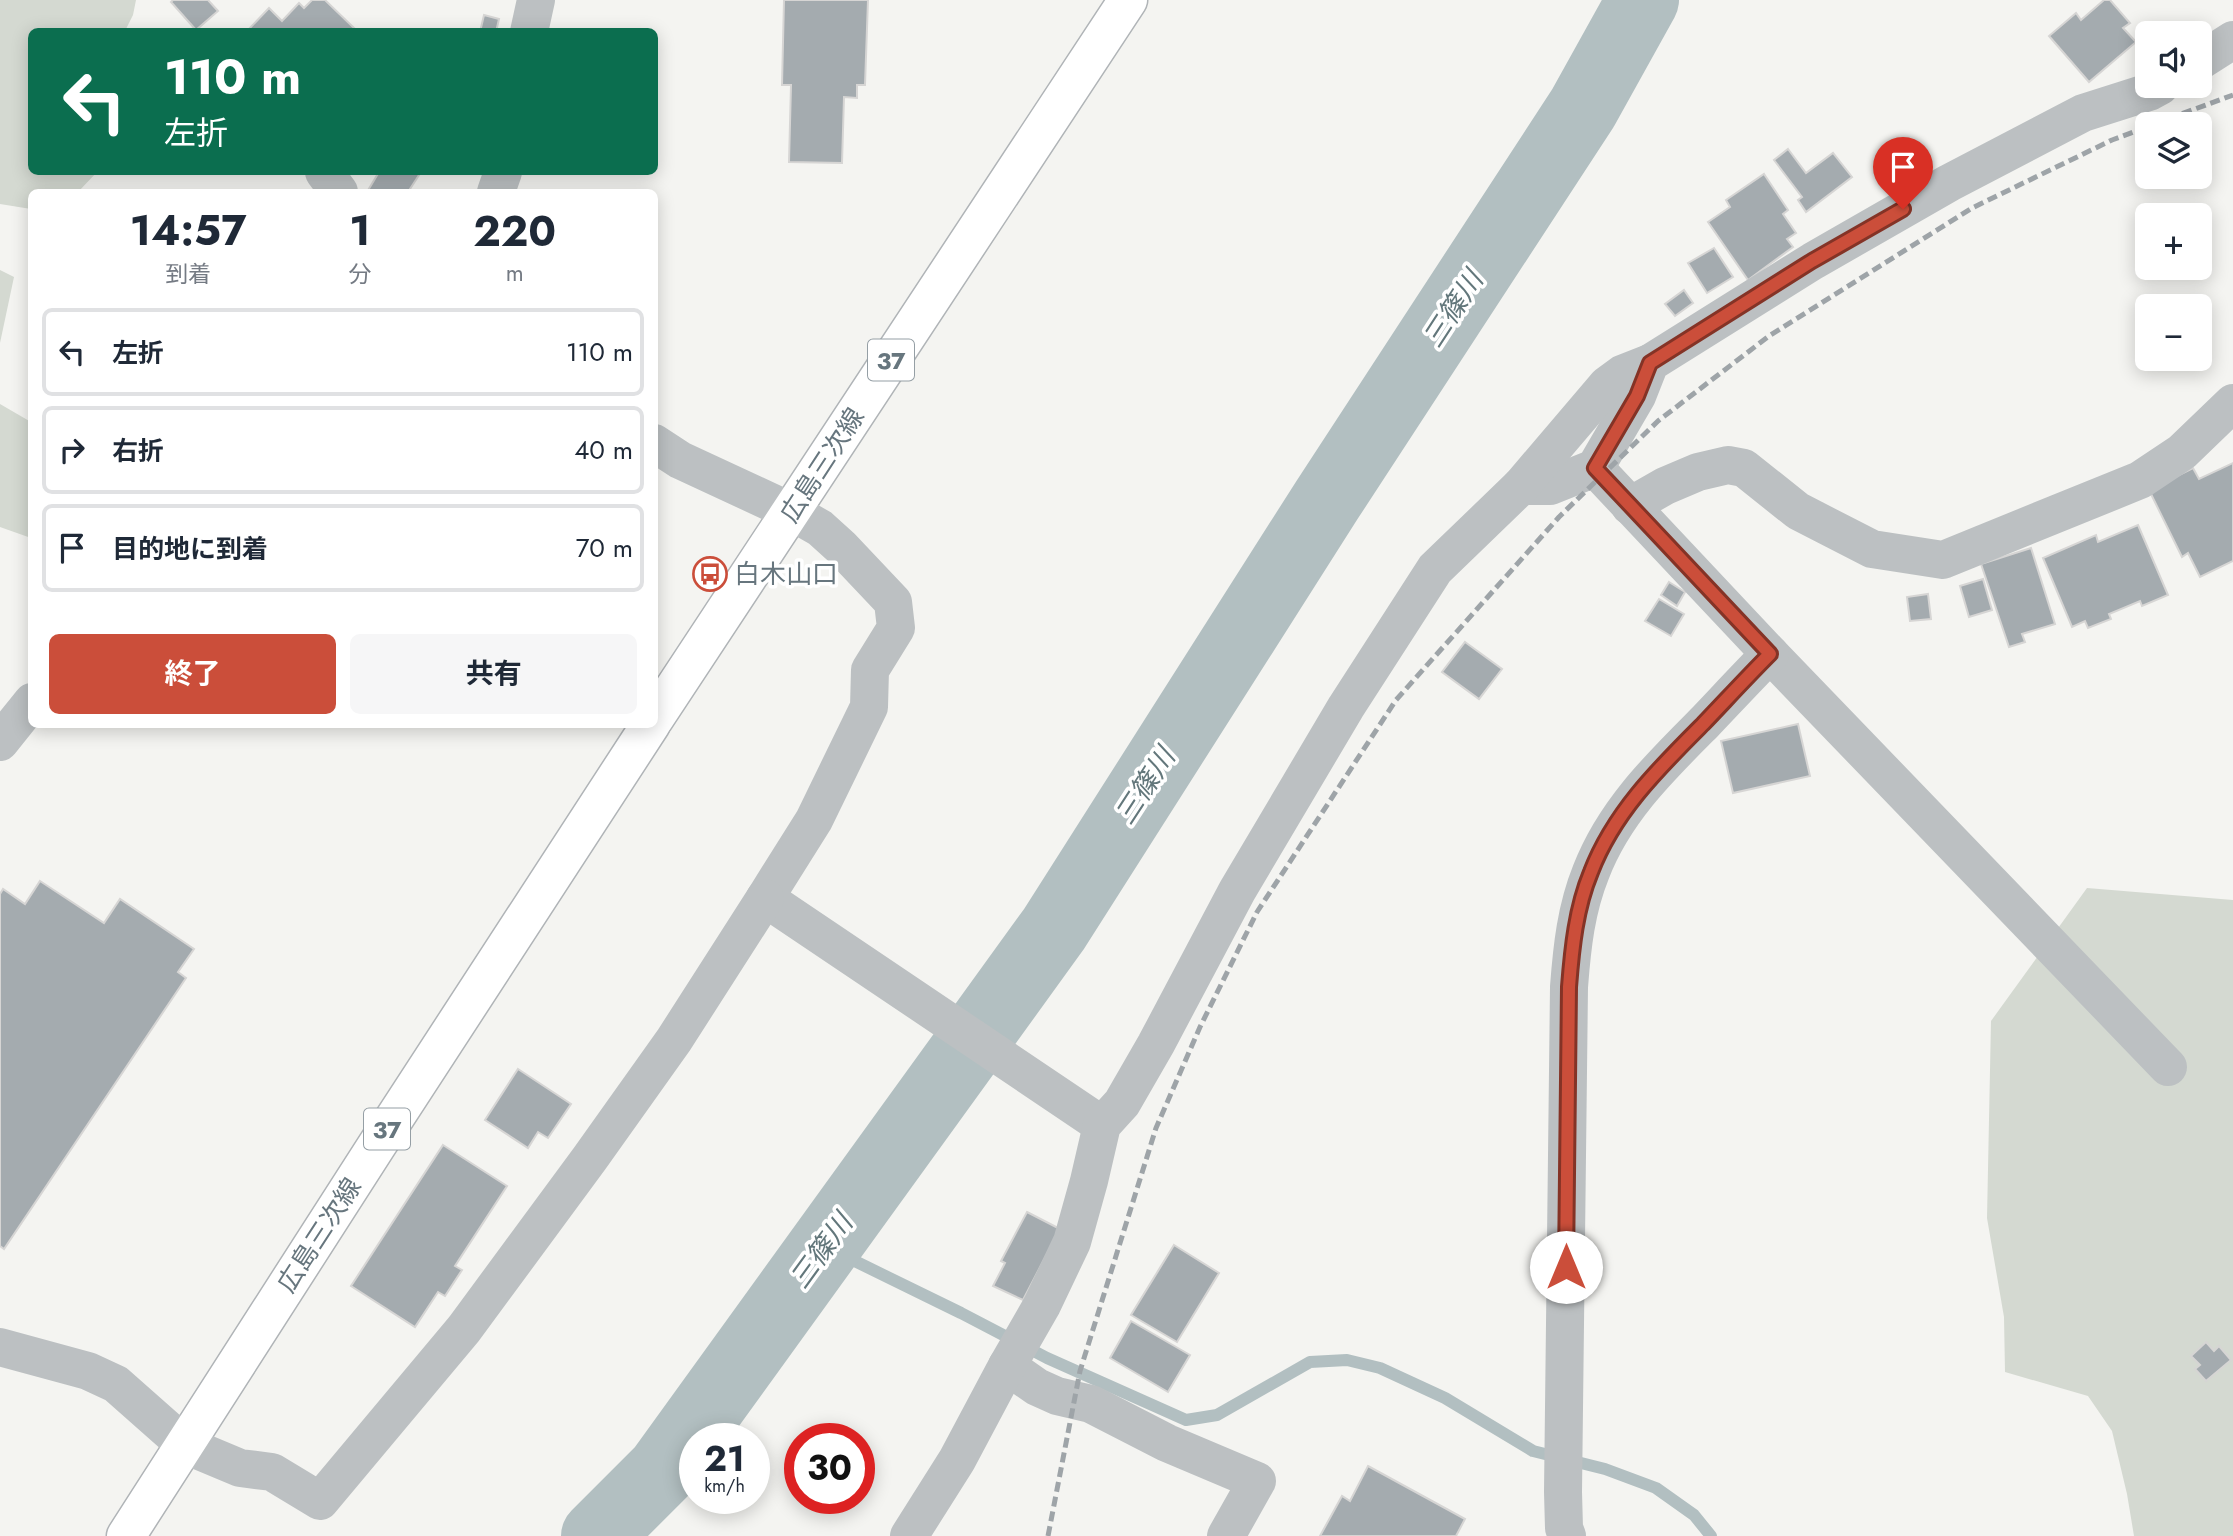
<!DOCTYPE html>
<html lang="ja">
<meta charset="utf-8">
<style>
body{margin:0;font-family:Jost,"Noto Sans JP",sans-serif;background:#f6f6f7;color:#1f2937;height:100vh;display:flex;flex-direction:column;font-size:26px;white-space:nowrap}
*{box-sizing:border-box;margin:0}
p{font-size:23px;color:#747a83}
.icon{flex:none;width:38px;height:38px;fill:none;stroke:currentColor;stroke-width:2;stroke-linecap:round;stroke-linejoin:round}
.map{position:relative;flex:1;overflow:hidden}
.side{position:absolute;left:28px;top:189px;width:630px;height:539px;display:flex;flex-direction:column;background:#fff;border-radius:10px;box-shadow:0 4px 18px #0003}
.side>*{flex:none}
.guide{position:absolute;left:28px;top:28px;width:630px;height:147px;border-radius:10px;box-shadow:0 4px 18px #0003;background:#0b6e4f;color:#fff;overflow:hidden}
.buttons{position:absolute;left:2135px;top:21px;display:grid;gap:14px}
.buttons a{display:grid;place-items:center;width:77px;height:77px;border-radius:10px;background:#fff;box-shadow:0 4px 18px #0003;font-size:35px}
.speed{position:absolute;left:679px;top:1423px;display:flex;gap:14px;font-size:35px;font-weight:700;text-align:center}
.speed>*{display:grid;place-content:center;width:91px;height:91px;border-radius:50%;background:#fff;box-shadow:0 4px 18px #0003;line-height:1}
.speed small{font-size:18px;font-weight:400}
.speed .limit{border:10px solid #d22;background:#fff;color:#111}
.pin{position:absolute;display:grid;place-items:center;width:60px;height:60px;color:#fff;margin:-72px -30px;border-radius:50% 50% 50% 0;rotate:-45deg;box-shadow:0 0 7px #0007}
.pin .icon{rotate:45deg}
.me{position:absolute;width:77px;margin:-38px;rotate:0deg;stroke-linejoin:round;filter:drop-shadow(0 0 5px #0008)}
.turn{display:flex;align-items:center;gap:24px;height:147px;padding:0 21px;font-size:32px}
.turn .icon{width:91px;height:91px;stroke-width:2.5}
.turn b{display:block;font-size:49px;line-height:60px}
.eta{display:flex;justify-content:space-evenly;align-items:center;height:119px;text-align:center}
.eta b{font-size:42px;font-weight:700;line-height:49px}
.primary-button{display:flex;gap:14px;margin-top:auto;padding:14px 21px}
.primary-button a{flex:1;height:80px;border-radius:10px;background:#cb4e3a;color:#fff;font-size:28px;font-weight:700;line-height:80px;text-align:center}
.primary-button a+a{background:#f6f6f7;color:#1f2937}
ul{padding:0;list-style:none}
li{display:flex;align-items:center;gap:21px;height:88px;margin:0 14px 10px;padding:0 7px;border:4px solid #e0e1e3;border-radius:10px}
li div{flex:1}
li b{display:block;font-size:26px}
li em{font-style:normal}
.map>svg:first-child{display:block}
.green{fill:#d4d9d1}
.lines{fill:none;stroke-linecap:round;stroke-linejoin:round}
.stream{stroke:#b2bfc1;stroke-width:12}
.river{stroke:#b2bfc1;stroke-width:72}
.building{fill:#a4abaf;stroke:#d6d5d4;stroke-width:2}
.major-casing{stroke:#b0b4b7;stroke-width:41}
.minor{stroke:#bcc0c2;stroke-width:38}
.major{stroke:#fff;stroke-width:38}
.rail{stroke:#9ea4a8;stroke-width:5;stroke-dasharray:10 5;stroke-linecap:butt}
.route-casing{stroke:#843326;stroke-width:18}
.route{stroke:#cb4e3a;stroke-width:12}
.labels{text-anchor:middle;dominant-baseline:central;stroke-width:7;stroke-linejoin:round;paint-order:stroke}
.shield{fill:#fff;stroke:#959fa5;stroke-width:2}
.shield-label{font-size:24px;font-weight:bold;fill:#67767e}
.street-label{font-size:26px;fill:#67767e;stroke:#fff}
.poi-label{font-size:26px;fill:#67767e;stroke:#fff;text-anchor:start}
.water-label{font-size:28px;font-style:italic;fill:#63777b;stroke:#fff}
</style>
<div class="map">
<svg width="2233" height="1536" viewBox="0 0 2233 1536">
<rect width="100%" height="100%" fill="#f4f4f1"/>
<!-- green -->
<g class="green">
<path d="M0,0h136l-3,15 -8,16 -93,1v140h65l-19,20h-46l-1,17 -31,-5z"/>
<path d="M0,270l14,7 -14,66z"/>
<path d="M0,404l31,18v116l-31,-11z"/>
<path d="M2087,888l146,12v636h-99l-7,-42 -15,-63 -24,-35 -83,-24 -1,-55 -17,-99 4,-197z"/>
</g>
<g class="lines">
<!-- stream -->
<path class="stream" d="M824,1246l137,67 86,45 139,62 31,-5 93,-53 37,-2 33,8 65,30 88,53 72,18 51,19 38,27 17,21"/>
<!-- river -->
<path class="river" d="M597,1536l65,-65 392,-542 273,-429 256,-392 60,-108"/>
</g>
<!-- building -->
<g class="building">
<path d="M173,0h35l10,11 -22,19 -25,-28z"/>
<path d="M312,0h13l29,28 -4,4 -103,-1 22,-23 13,13 17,-18 5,5z"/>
<path d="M784,0h84l-3,85h-8v13l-13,-1 -2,66 -53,-1 2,-77h-9z"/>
<path d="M2104,0h6l20,23 -7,5 13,14 -47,40 -40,-46 27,-23 5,7z"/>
<path d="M484,15l15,4 -3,13h-16z"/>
<path d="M1788,149l18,24 27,-20 19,24 -46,35 -8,-12 4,-3 -28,-37z"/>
<path d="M379,172h42l-13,20h-41z"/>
<path d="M1764,174l24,36 -5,4 13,19 -9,6 6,8 -45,33 -40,-58 22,-15 -4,-7z"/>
<path d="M1714,248l19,29 -26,16 -19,-30z"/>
<path d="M1684,290l9,13 -18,13 -10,-12z"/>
<path d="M2233,463v98l-33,16 -12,-24 -6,4 -33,-67 44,-22 6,11z"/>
<path d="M2138,525l30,70 -26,11 -2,-5 -31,13 2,5 -23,9 -3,-7 -13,6 -29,-69 53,-23 2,7z"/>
<path d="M2031,548l24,76 -33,10 3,8 -16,5 -28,-83z"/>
<path d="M1983,579l9,31 -23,7 -9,-31z"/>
<path d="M1669,582l16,10 -8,14 -16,-11z"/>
<path d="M1928,594l3,25 -21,2 -3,-24z"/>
<path d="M1659,599l25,15 -13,22 -26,-15z"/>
<path d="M1465,642l37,27 -23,30 -37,-27z"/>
<path d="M1798,724l12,52 -77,17 -12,-52z"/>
<path d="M40,881l64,42 16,-24 74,50 -16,23 8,6 -182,271 -4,-3v-352l3,-5 22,15z"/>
<path d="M518,1069l53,35 -23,34 -10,-6 -10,16 -43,-28z"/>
<path d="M443,1145l64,41 -52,80 7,4 -17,26 -7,-4 -23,35 -64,-41z"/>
<path d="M1027,1212l33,17 -37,71 -30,-14 12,-23 -4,-2z"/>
<path d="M1174,1245l45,28 -42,69 -46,-27z"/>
<path d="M1131,1321l59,34 -22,37 -58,-34z"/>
<path d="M2206,1342l8,9 5,-5 12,14 -25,21 -11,-12 5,-4 -9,-9z"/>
<path d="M1368,1466l97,53 -9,17h-136l22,-40 8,5z"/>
</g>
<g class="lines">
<!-- major casing -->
<g class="major-casing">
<g id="major">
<path d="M654,719l474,-719"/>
<path d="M126,1536l251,-391 274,-421"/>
</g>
</g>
<!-- minor -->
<g class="minor">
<path d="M529,32l7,-32"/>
<path d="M2200,61l33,-21"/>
<path d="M324,172l15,20"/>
<path d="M496,192l7,-20"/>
<path d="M654,443l26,17 112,52 28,16 21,19 52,55 3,26 -26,42 -1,37 -55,113 -49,78 337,227"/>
<path d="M1595,468l175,186 398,413"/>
<path d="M1521,486h29l45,-18 42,-72 13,-33 163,-102 136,-78 134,-70 66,-21 11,-6"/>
<path d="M1630,506l35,-20 33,-14 30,-7 16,3 54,43 74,38 71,11 197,-80 42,-28 51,-49"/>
<path d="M0,742l32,-40"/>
<path d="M0,1347l88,24 28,13 69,61 55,23 32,4 48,29 144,-172 126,-171 84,-118 91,-142"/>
<path d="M1007,1366l30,21 20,9 34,8 76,39 90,38 -31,55"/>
<path d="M909,1536l48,-76 50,-94 35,-61 30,-63 17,-61 13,-56 20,-22 34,-59 81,-153 109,-184 89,-138 86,-83 86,-101 15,-11 28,-11"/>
<path d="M1567,1536l-3,-8 -1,-36 6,-505c3,-40 7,-78 22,-115 23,-60 68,-104 112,-148 22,-23 44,-47 67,-70"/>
</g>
<!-- major -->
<use href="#major" class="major"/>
<!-- rail -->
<g class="rail">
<path d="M2154,124l79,-29"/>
<path d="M1048,1536l32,-165 76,-243 44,-101 57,-115 139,-212 163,-183 99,-96 111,-85 203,-128 140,-68 35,-13"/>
</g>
</g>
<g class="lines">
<!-- route casing -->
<g class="route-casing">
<path id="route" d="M1566,1267l3,-280c3,-39 7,-79 22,-115 23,-60 68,-104 112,-148 22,-23 44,-47 67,-70l-175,-186 42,-72 13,-33 162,-102 91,-52"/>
</g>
<!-- route -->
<use href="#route" class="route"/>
</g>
<!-- icons -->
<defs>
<g id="bus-ring" transform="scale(1.75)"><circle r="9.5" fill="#fff" stroke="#cb4e3a" stroke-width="1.5"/><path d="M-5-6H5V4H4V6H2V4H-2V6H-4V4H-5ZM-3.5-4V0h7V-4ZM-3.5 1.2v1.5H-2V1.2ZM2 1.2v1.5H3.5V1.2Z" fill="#cb4e3a"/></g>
</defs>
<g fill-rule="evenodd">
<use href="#bus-ring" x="710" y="574"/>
</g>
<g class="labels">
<!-- shield labels -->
<g class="shield">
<rect x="868" y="339.5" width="46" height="41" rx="5"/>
<rect x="364" y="1108.5" width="46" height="41" rx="5"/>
</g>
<g class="shield-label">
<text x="891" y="360">37</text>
<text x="387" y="1129">37</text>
</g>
<!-- street labels -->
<g class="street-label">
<text transform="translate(822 465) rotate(-57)">広島三次線</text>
<text transform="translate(319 1235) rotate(-57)">広島三次線</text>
</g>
<!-- poi labels -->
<g class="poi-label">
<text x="734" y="574">白木山口</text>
</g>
<!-- water labels -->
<g class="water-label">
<text transform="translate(1453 309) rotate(-57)">三篠川</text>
<text transform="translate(1145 786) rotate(-57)">三篠川</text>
<text transform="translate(821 1251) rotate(-54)">三篠川</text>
</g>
</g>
</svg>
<div class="buttons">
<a><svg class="icon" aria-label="sound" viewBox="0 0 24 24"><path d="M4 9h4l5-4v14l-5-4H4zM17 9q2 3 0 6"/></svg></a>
<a><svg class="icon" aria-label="layers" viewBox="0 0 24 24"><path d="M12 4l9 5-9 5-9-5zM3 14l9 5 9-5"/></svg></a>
<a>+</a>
<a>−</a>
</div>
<div class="speed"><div>21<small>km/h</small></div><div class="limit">30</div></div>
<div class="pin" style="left:1903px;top:209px;background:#d93025"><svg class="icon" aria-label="arrive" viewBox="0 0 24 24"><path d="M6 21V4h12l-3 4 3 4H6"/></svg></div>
<svg class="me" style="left:1566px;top:1267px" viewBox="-20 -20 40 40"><circle r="19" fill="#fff"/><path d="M0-13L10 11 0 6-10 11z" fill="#cb4e3a"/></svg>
<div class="guide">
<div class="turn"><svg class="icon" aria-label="left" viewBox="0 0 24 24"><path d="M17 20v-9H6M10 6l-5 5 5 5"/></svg><div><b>110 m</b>左折</div></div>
</div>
<section class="side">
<div class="eta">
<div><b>14:57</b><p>到着</p></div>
<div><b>1</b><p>分</p></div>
<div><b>220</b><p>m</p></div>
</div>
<ul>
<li><svg class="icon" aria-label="left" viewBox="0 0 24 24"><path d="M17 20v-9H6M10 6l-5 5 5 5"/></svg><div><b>左折</b></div><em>110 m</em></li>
<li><svg class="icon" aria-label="right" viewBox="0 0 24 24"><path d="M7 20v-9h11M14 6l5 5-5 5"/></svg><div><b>右折</b></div><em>40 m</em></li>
<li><svg class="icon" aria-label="arrive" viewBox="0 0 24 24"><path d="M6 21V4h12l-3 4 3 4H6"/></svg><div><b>目的地に到着</b></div><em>70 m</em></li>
</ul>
<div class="primary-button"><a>終了</a><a>共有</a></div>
</section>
</div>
